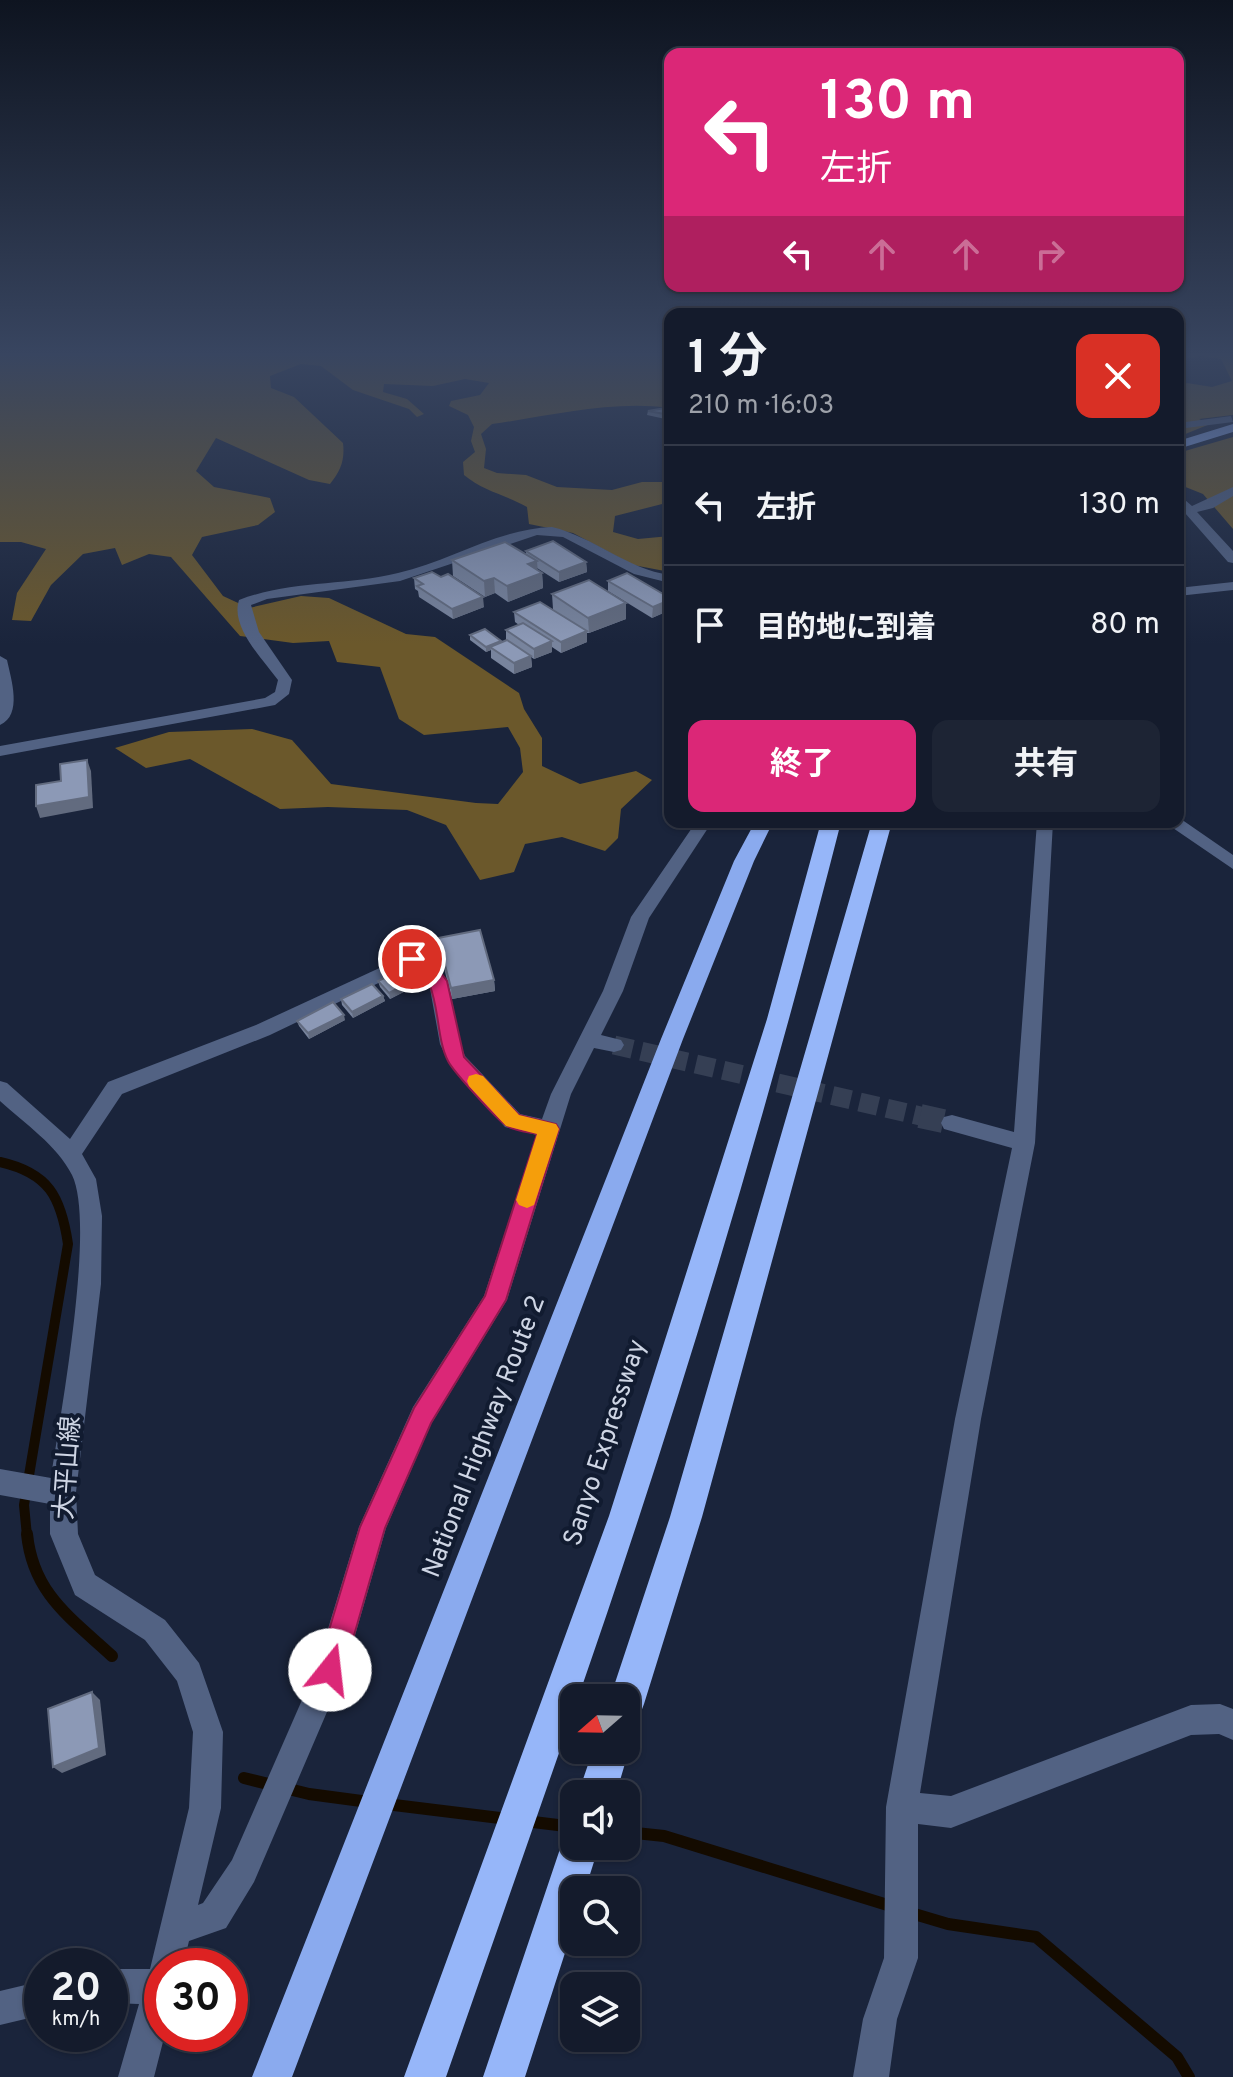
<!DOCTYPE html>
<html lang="ja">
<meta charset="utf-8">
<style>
body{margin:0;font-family:Overpass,"Noto Sans JP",sans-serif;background:#1d2434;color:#f1f3f6;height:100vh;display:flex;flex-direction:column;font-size:30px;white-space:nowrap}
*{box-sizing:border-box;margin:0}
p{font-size:26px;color:#9da1a9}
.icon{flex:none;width:44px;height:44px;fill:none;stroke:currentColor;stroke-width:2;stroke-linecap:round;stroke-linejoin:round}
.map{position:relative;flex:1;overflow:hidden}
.drawer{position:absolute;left:664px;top:308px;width:520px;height:520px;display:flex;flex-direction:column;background:#141b2c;border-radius:16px;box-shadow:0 2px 6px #0004,0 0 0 2px #333948}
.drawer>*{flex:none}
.hud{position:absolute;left:664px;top:48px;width:520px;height:244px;border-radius:16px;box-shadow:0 2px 6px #0004,0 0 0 2px #333948;background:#db2777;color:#fff;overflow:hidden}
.needle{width:52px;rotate:250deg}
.buttons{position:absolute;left:560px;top:1684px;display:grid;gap:16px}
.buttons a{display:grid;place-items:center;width:80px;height:80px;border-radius:16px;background:#141b2c;box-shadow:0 2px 6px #0004,0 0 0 2px #333948;font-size:40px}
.speed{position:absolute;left:24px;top:1948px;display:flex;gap:16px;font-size:40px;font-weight:700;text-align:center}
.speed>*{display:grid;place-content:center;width:104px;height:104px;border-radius:50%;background:#141b2c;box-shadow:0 2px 6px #0004,0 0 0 2px #333948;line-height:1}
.speed small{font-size:20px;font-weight:400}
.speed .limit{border:12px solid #d22;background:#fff;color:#111}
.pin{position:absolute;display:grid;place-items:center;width:68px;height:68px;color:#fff;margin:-34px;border:4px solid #fff;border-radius:50%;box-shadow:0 2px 8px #0007}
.me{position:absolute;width:88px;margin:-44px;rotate:16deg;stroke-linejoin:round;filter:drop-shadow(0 0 6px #0008)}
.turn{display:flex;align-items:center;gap:28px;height:168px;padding:0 24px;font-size:36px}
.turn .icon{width:104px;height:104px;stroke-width:2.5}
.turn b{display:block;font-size:56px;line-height:68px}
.lanes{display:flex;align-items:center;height:76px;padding:0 24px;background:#0003;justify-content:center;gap:40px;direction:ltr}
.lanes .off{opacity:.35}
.round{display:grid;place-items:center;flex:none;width:84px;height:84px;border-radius:16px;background:#1d2434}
.head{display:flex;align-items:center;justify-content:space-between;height:136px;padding:0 24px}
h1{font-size:48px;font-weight:700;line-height:60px}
.primary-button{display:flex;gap:16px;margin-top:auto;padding:16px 24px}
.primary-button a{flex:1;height:92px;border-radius:16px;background:#db2777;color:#fff;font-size:32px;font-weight:700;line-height:92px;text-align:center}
.primary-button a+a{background:#1d2434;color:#f1f3f6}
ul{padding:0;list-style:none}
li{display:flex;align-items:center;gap:24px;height:120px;padding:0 24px;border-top:2px solid #333948}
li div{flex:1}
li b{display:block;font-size:30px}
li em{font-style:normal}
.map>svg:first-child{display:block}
.forest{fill:#6b582b}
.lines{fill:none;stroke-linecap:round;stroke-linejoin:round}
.stream-far1{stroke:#140b00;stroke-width:10}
.stream{stroke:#140b00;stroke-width:12}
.minor-tunnel-far1{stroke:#353f54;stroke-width:19;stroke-dasharray:19 9;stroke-linecap:butt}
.minor-tunnel{stroke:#353f54;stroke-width:24;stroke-dasharray:24 12;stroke-linecap:butt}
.minor{fill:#526283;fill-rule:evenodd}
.trunk{fill:#8aaaee;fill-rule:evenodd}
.motorway{fill:#96b6f9;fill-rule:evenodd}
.wall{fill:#78849d}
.shaded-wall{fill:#626b7f}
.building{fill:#8c99b6;stroke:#626b7f;stroke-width:2}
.route{fill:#db2777;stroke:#8e194d;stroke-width:2}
.slow{fill:#f59e0b}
.labels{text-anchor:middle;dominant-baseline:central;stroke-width:8;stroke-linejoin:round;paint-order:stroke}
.near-street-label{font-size:26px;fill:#ced5e4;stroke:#111b30}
</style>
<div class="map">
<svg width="1233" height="2077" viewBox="0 0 1233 2077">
<rect width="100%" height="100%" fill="#1a243b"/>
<!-- forest -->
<g class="forest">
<path d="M0,353h670v55c-58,-8 -120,8 -178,16l-11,10 5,15 -2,19 13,5 29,2 31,12 55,3 30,-8h23l5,3v17l-55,14 -2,16 25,7 32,-3v36l-37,-7 -60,-32 -44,-9 -2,-17c-21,-12 -44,-16 -63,-32l-1,-13 12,-10 -4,-11 3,-14 -6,-12 -19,-9 2,-5 29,-6 9,-12 -24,-4 -32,7 -49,-2 -1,8 24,7 17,15 -7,3 -8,-8 -56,-19 -32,-24 -20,-2 -31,12 1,12 23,9 49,46c2,16 -2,28 -13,41l-21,-4 -93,-42 -20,33 18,16 56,11 5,14 -17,13 -56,12 -10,18 31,41 26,12 52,-12 28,2 77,36 29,3 84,56 5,16 18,29v28l38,18 56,-13 16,9 -31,29 -3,29 -13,13 -43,-14 -37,7 -11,28 -34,8 -34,-55 -39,-15 -79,-3 -48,2 -90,-50 -44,9 -31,-20 54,-16 83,-3 40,11 39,44 145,19 22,1 25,-32 -3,-24 -12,-21 -84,8 -25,-16 -19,-52 -43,-5 -8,-21 -36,2 -53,-7 -69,-79 -22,-3 -27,11 -7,-17 -32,6 -32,31 -20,36 -19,-1 5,-27 29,-44 -25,-7h-21z"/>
<path d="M1178,353h55v62l-34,4 11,5 -32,13v-50l9,-4 25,4 20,-6 -11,-22 -21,-3 -22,4z"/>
<path d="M1233,437v92l-30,-35 -25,-10v-31z"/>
</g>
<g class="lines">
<!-- stream-far1 -->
<path class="stream-far1" d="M0,1162c49,11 61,35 68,82l-44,261 3,31"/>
<!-- stream -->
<g class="stream">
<path d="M27,1534c6,60 44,84 85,122"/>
<path d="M244,1778l65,16 60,8"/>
<path d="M386,1804l122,15"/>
<path d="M525,1821l49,6"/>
<path d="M626,1832l38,4 230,71"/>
<path d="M911,1913l37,11 88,13 141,120 12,20"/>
</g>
<!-- minor-tunnel-far1 -->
<path class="minor-tunnel-far1" d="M614,1045l315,73"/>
<!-- minor-tunnel -->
<path class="minor-tunnel" d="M920,1116l32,7"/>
<!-- minor -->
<g class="minor">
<path d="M1231,416l2,6 -55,7v-6z"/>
<path d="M1233,487v9l-20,12 -16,4 36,39v12l-5,-1 -50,-57v-11l14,12z"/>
<path d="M552,527c42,10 75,42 118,48v8l-36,-9 -71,-37 -26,-2 -137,46 -133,18 -16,6 8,27 33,48 -3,14 -14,11 -275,51v-10l265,-48 10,-6 3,-12c-15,-21 -48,-53 -39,-80 52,-20 106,-14 159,-27 52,-12 99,-44 154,-46z"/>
<path d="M1233,582v8l-55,6v-8z"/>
<path d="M0,656l7,4c4,19 16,55 -7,65z"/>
<path d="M1178,817l55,38v14l-63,-43 -2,-4h10z"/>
<path d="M696,822h16l-63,96 -26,73 -22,44 20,5 3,5 -3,5 -7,2 -20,-4 -23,46 -64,206 -76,124 -45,104 -41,142 -91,212 -28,46 -37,13 -6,25h-21v68h3l-11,43h-36l21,-73 -29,-1v-34h40l39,-161 4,-76 -16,-51 -32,-41 -70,-45 -25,-61v-30l-50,-9v-26l51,9c9,-61 45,-254 21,-303 -15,-30 -47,-51 -72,-74v-20l7,2 63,56 38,-57 148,-57 156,-72c47,9 38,68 53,103l55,58 22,5 9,-25 52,-103 28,-74zM414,966l15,17 11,61 10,21 55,62 32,8 -53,161 -71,111 -54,120 -43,141 -84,192 -29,43 -5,2 23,-97 2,-76 -24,-69 -34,-43 -70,-45 -17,-41 -2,-42 25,-208 1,-68 -6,-37 -14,-25 40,-60 148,-59z"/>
<path d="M1037,822h16l-18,321 -54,276 -61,374 31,3 240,-91 29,-1 13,5v31l-14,-6 -28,1 -240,93 -33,-4v134l-21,61 -8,58h-36l10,-58 21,-61 2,-151 69,-388 57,-271 -68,-19 -3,-6 3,-6 8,-2 62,17z"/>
<path d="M42,1981v34l-42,10v-34z"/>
</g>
<!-- trunk -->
<g class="trunk">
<path d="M1233,424v8l-55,17v-8z"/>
<path d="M755,822h18l-19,39 -71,178 -391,1038h-40l409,-1038 73,-178z"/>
</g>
<!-- motorway -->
<g class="motorway">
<path d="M821,822h20c-75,295 -163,588 -263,876h-4v12l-128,367h-42l205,-561 158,-497z"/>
<path d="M872,822h20l-190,695 -58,187 -5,13 -13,5v-24h-16l60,-181z"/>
<path d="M626,1742l3,8 -13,44h-38l15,-44h33z"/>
<path d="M574,1829v17h25l-14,44h-11v35l-49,152h-42l78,-231 5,-14z"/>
</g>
</g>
<!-- wall -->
<g class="wall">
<path d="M648,411l22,4v5l-23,-5z"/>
<path d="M670,454v15l-4,-4v-10z"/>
<path d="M526,551l60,11 1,10 -28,10 -22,-14v2l5,3 1,15 -35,14 -13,-9 -10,4 -32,-21 -1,-16 74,-6z"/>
<path d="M414,578l70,29 -31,12 -34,-22 -1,-6 -3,-2z"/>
<path d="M608,581l62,17v12l-18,8 -44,-27z"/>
<path d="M552,594l74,9v16l-37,14h-2v9l-26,11 -9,-6v5l-18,7 -3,-2 1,10 -18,7 -23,-16v-8l-5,2 -16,-12v-5l31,6v2l5,-2v-11l13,-5 -4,-3 -1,-10 39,-3z"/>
<path d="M438,938l56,42 1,11 -43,8 -13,-50z"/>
<path d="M427,980l-37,19 -10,-12 -2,-6z"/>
<path d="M383,996l2,5 -32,17 -11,-13 -1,-6z"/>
<path d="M345,1020l-36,19 -10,-13 -2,-5z"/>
</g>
<!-- shaded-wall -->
<g class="shaded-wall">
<path d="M537,561l1,13 4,-1 1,15 -35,14 -1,-16 21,-22z"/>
<path d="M586,562l1,10 -28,10v-10z"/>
<path d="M494,578l1,15 -10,4 -1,-16z"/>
<path d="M483,597l1,10 -31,12 -1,-10z"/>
<path d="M670,600v10l-18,8 1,-11z"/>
<path d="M626,603v16l-37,14 -1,-15z"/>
<path d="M587,631v11l-26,11v-11z"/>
<path d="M501,641l1,5 -12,1 1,3 -5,2v-5z"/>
<path d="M552,641v11l-18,7v-10z"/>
<path d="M531,656l1,11 -18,7v-11z"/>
<path d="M87,760l4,11 2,37 -53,10 -4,-12z"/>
<path d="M426,974l1,6 -37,19 -1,-6z"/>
<path d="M494,980l1,11 -43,8 -1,-11z"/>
<path d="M383,996l2,5 -32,17 -1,-6z"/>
<path d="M344,1015l1,5 -36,19 -1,-6z"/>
<path d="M92,1692l8,8 6,55 -44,18 -9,-6z"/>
</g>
<!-- building -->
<g class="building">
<path d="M665,408l5,7 -22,-4z"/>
<path d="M553,541l33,21 -27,10 -33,-21z"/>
<path d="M505,542l32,19 -9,3 14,9 -35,13 -13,-8 -10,3 -32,-21z"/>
<path d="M432,572l9,5 7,-3 35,23 -31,12 -35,-23 6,-2 -9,-6z"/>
<path d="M627,573l43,25v2l-17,7 -45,-26z"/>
<path d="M589,580l37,23 -38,15 -36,-24z"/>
<path d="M540,602l47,29 -26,11 -47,-30z"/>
<path d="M523,623l29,18 -18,8 -28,-19z"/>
<path d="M485,629l16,12 -15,6 -16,-12z"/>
<path d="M507,640l24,16 -17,7 -24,-16z"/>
<path d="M87,760l2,37 -53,9v-21l25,-4 -1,-17z"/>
<path d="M480,930l14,50 -43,8 -13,-50z"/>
<path d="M415,963l11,11 -37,19 -11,-12z"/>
<path d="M372,984l11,12 -31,16 -11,-13z"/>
<path d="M333,1002l11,13 -36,18 -11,-12z"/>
<path d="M92,1692l7,56 -46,19 -5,-58z"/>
</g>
<!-- sky -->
<linearGradient id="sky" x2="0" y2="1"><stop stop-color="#0e1420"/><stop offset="0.55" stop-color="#384560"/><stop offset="1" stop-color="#384560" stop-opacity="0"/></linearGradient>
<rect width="1233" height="644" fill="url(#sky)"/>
<!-- route -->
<path class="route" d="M412,953l16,3 19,25 17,76 55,58 37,9 3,5 -53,171 -75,123 -46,105 -41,142 -4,10 -10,4 -9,-4 -4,-10 43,-143 54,-119 71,-112 52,-162c-9,-2 -22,-3 -30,-8 -9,-5 -54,-55 -59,-65 -16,-30 -4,-87 -42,-98l-3,-4z"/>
<!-- slow -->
<path class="slow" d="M476,1074l7,2 36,39 37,9 3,5 -25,76 -7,3 -8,-3 -3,-5 21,-66 -31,-8 -37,-40 -2,-5 2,-5z"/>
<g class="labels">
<!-- near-street labels -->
<g class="near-street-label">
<text transform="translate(485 1437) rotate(-69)">National Highway Route 2</text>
<text transform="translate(606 1443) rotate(-72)">Sanyo Expressway</text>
<text transform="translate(69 1468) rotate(-86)">大平山線</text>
</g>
</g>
</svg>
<div class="buttons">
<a><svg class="needle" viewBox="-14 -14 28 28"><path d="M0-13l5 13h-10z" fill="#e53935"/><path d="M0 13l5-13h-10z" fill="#9da1a9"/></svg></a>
<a><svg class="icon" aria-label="sound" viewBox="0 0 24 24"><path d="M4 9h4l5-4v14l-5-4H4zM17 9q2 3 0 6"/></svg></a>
<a><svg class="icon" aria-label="search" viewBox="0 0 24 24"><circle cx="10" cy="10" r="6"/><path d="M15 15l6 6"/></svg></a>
<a><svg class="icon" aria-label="layers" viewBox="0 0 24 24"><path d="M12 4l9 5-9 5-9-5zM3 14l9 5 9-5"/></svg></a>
</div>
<div class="speed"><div>20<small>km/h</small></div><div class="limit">30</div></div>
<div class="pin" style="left:412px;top:959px;background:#d93025"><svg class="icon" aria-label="arrive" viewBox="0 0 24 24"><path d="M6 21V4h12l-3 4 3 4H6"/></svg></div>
<svg class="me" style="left:330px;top:1670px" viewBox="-20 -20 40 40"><circle r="19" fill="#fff"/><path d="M0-13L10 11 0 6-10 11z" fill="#db2777"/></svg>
<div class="hud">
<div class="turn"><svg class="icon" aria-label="left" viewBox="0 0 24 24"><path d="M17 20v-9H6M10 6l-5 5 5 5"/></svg><div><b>130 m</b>左折</div></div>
<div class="lanes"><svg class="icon" aria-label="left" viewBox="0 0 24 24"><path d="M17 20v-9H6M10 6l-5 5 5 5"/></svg><svg class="icon off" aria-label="ahead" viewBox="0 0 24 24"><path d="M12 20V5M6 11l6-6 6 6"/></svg><svg class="icon off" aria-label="ahead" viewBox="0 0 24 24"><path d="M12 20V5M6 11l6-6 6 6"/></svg><svg class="icon off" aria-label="right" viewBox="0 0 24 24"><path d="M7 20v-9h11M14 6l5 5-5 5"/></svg></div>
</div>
<section class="drawer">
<div class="head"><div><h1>1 分</h1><p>210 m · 16:03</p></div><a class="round" style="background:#d93025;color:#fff"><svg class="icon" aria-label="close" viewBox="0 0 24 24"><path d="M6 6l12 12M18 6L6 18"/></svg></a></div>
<ul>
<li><svg class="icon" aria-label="left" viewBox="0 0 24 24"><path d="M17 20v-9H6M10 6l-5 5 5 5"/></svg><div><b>左折</b></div><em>130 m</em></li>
<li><svg class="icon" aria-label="arrive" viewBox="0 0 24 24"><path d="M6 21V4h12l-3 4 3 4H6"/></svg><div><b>目的地に到着</b></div><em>80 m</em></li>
</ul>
<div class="primary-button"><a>終了</a><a>共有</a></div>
</section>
</div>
